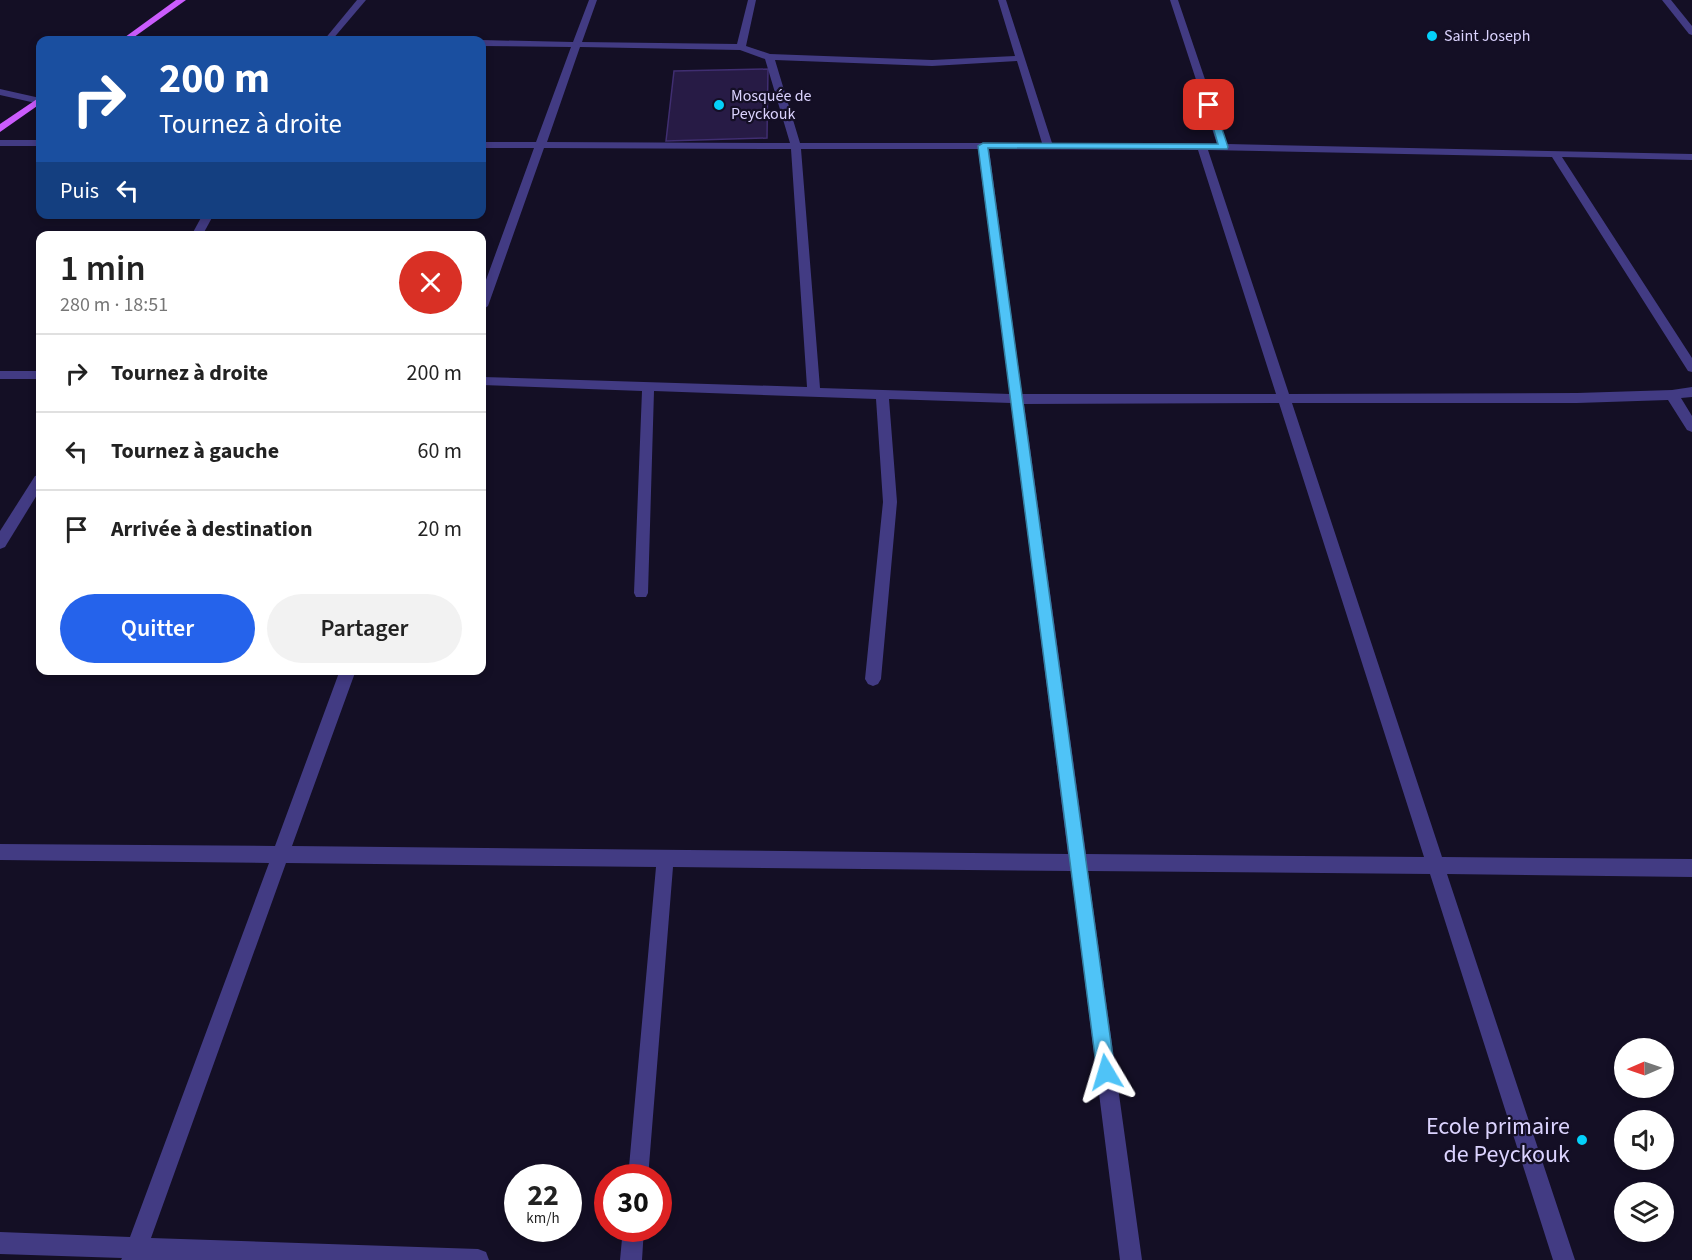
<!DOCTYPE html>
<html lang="fr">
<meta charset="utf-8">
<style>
body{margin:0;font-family:"Source Sans 3",sans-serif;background:#f2f2f2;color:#222;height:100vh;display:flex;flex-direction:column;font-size:22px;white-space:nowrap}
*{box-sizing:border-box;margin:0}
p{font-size:20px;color:#767676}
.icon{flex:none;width:33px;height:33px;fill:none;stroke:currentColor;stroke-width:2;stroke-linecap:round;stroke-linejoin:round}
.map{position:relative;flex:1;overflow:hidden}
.side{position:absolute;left:36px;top:231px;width:450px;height:444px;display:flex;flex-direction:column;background:#fff;border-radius:12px;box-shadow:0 3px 9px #0003}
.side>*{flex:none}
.guide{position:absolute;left:36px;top:36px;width:450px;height:183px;border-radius:12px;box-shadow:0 3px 9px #0003;background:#1a4fa0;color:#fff;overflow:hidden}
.needle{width:39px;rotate:268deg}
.fabs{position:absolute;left:1614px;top:1038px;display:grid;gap:12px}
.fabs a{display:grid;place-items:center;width:60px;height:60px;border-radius:50%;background:#fff;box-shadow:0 3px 9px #0003;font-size:30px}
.speed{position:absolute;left:504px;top:1164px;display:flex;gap:12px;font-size:30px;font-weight:700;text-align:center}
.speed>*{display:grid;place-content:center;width:78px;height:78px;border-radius:50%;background:#fff;box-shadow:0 3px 9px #0003;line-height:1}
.speed small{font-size:15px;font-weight:400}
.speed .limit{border:9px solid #d22;background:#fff;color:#111}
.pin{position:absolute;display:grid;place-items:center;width:51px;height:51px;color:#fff;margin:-26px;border-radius:12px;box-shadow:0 3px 9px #0006}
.me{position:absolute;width:66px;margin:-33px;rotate:353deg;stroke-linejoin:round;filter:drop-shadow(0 0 4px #0008)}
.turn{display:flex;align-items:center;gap:21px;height:126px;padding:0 24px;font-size:27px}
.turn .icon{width:78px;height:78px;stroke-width:2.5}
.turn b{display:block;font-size:42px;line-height:51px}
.then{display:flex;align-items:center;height:57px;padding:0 24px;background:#0003;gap:12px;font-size:22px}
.round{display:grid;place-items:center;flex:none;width:63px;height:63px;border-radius:32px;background:#f2f2f2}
.headline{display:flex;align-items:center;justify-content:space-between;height:102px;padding:0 24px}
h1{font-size:36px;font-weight:600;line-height:45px}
.button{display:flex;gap:12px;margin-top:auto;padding:12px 24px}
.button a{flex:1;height:69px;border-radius:36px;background:#2563eb;color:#fff;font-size:24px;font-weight:600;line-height:69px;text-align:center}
.button a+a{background:#f2f2f2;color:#222}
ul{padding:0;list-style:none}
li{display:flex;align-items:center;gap:18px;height:78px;padding:0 24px;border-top:2px solid #e0e0e0}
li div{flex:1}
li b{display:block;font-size:22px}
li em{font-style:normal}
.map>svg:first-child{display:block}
.building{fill:#271b45;stroke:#402e71;stroke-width:1.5}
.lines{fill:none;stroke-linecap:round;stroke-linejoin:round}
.street{fill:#423b83;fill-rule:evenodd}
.primary{fill:#cb5cfd;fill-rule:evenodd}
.route{fill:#4fc3f7;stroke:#337fa1;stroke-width:1.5}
.poi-dot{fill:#04d1fa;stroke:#140f25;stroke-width:2}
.labels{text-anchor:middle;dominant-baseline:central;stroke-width:4.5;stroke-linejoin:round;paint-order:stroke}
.far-poi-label{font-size:16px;fill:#dbd3fe;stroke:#140f25;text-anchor:start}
.near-poi-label{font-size:24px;fill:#dbd3fe;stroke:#140f25;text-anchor:end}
</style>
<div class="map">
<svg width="1692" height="1260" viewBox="0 0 1692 1260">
<rect width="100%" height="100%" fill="#140f25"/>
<!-- building -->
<path class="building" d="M768,69l-1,69 -101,3 8,-70z"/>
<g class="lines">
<!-- street -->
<g class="street">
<path d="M357,0h9l-34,40h-8z"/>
<path d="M589,0h8l-15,42 155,2 11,-44h8l-10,46 24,8 162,6 83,-4 -17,-56h8l46,143 165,1 -47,-144h8l49,144 465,10v6l-130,-3 130,201v14l-4,-1 -136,-214 -344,-7 81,244 288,-1 95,-3 20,-3v10l-11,1 11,18v16l-5,-2 -19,-30 -91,3h-285l150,454 250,2v18l-245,-3 128,386h-22l-123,-386 -342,-3 54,389h-22l-49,-389 -398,-4 -25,311h-20l28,-311 -370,-4 -135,375 327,11 8,3 3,8h-368l1,-2 -122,-4v-22l130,5 139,-374 -269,-3v-16l275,2 65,-176h16l-64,176 776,8 -57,-451 -122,-4 8,103 -16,177 -3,5 -5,2 -5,-2 -3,-5 18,-177 -7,-103 -222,-8 -6,202 -2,4h-10l-2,-4 8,-202 -160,-6v-8l325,10 -16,-238 -247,-1 -56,158 -6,4v-19l52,-143h-52v-6h54l35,-95 -89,-1 -1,-6 92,2zM580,47l160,3 25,9 25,84 -243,-1zM775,60l157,6 85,-5 25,82h-242zM801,149h177l32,245 -190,-6zM989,149l209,1 78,244h-254zM1279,403l145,454 -338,-3 -62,-450z"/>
<path d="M1662,0h9l21,26v9l-3,-1z"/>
<path d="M0,89l40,9v6l-40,-9z"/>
<rect x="0" y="140" width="40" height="6"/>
<path d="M203,214h11l-12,22h-11z"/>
<rect x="0" y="371" width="40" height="8"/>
<path d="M40,475v15l-35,57 -5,2v-18l35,-55z"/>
<path d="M623,1228h21l-2,32h-22z"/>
</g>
<!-- primary -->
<g class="primary">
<path d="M176,0h10l-56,40h-9z"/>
<path d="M40,97v7l-40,28v-8z"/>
</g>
</g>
<!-- route -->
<path class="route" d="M1206,103l8,2 14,42 -1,2 -239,-1 127,924 -3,7 -6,2 -6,-2 -3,-7 -119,-926 5,-3 235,1z"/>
<!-- markers -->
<g class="poi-dot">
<circle cx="1432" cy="36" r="6"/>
<circle cx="719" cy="105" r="6"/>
<circle cx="1582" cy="1140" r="6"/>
</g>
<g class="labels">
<!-- far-poi labels -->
<g class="far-poi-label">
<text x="1444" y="36">Saint Joseph</text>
<text x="731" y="96">Mosquée de<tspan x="731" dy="18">Peyckouk</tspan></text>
</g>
<!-- near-poi labels -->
<g class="near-poi-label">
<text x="1570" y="1126">Ecole primaire<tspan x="1570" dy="28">de Peyckouk</tspan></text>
</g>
</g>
</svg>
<div class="fabs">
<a><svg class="needle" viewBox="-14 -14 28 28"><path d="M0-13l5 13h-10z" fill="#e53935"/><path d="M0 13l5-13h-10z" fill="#767676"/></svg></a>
<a><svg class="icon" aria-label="sound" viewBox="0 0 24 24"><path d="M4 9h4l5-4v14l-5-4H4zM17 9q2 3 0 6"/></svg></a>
<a><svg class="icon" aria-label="layers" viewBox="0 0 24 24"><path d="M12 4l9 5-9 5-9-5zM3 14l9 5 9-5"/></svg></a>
</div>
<div class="speed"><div>22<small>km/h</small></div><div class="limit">30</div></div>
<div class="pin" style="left:1209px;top:105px;background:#d93025"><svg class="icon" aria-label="arrive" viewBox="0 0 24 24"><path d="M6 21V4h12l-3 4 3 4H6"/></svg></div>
<svg class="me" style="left:1106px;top:1072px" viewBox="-20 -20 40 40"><path d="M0-17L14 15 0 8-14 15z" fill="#4fc3f7" stroke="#fff" stroke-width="4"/></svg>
<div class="guide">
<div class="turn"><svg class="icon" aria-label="right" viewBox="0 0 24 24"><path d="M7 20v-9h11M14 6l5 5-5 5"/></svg><div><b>200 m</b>Tournez à droite</div></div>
<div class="then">Puis<svg class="icon" aria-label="left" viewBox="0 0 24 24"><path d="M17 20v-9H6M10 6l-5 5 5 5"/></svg></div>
</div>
<section class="side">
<div class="headline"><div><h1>1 min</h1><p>280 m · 18:51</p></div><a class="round" style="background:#d93025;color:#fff"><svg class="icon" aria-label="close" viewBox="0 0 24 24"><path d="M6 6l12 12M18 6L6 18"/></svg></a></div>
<ul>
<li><svg class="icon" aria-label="right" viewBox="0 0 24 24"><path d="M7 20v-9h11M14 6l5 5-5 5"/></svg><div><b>Tournez à droite</b></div><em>200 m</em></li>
<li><svg class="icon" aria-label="left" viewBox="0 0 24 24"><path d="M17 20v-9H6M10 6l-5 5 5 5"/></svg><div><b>Tournez à gauche</b></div><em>60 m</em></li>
<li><svg class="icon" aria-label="arrive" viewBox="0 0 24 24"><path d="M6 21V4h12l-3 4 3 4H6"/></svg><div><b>Arrivée à destination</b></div><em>20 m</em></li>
</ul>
<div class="button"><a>Quitter</a><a>Partager</a></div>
</section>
</div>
